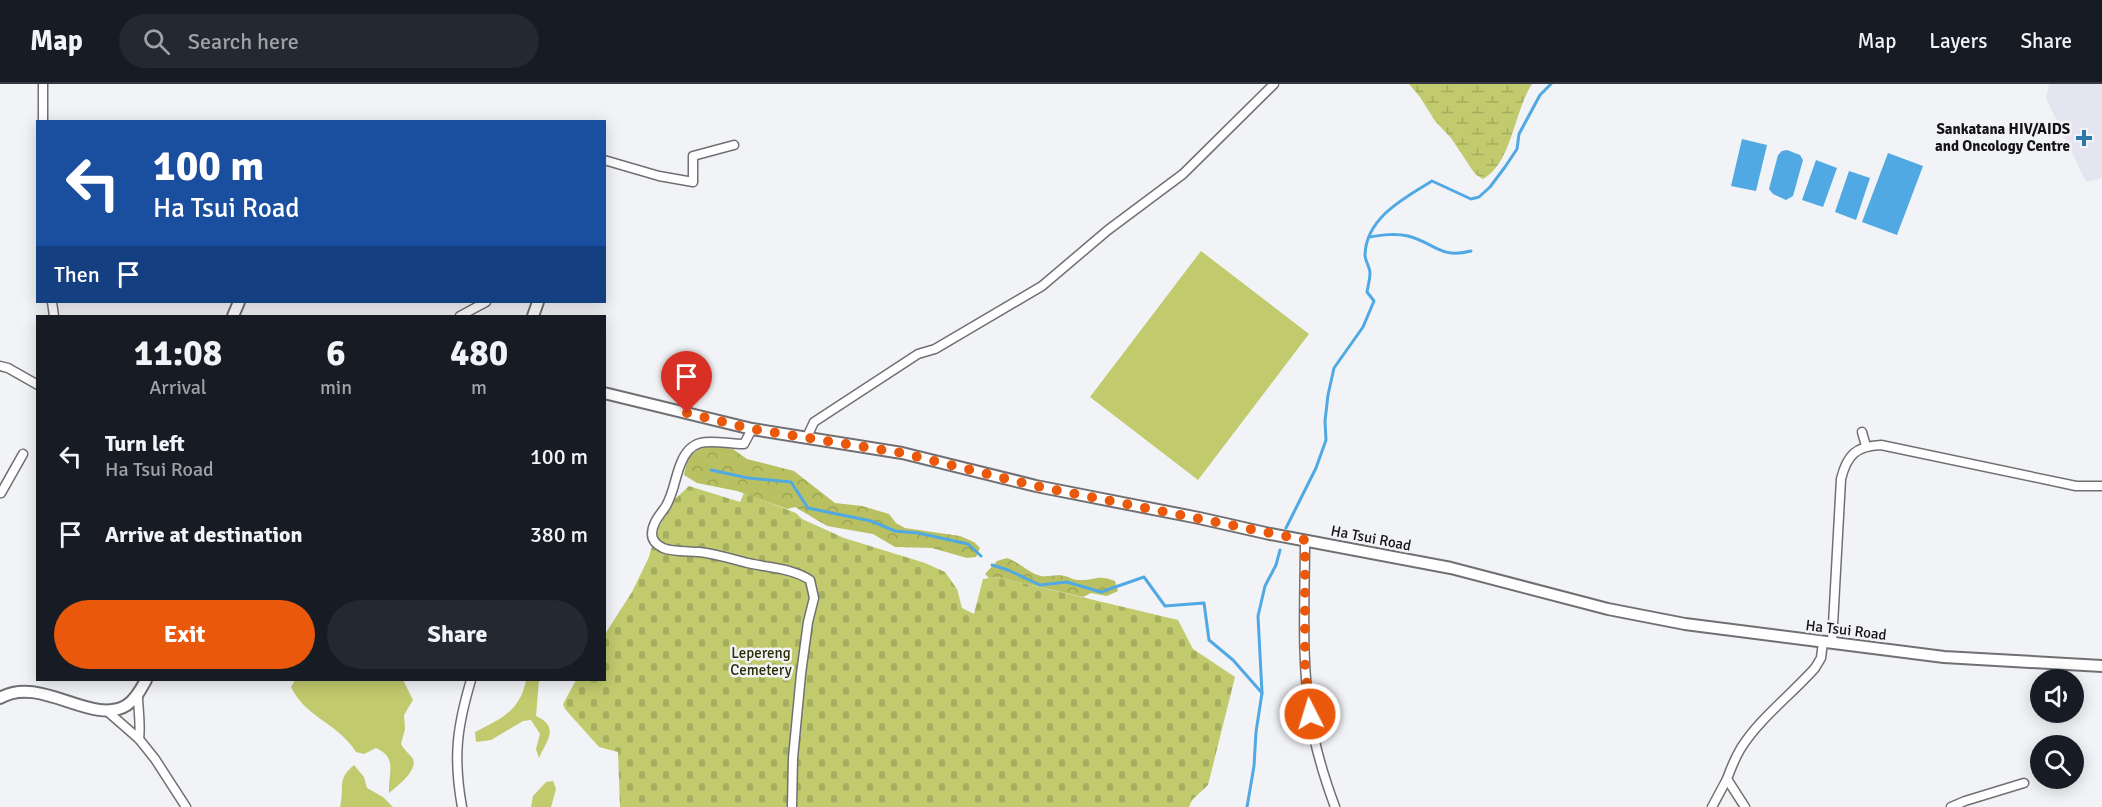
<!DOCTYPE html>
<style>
body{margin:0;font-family:Signika,sans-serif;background:#242831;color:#f1f3f6;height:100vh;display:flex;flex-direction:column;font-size:22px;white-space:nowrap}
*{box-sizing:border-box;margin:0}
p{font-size:20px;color:#9ea1a6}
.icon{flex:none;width:33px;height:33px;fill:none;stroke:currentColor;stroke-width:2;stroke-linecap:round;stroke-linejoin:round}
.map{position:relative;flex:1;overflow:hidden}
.panel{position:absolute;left:36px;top:231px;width:570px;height:366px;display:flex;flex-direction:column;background:#171b24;border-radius:0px;box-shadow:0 3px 15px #0003}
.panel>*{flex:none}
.hud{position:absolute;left:36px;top:36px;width:570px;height:183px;border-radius:0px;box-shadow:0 3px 15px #0003;background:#1a4fa0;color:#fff;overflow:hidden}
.buttons{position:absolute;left:2030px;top:585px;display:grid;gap:12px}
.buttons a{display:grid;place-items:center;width:54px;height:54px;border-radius:50%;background:#171b24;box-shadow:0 3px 15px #0003;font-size:30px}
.pin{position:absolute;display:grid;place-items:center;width:51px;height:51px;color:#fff;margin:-62px -26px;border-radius:50% 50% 50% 0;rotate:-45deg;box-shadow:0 0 6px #0007}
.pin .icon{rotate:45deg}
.me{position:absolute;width:66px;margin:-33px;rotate:355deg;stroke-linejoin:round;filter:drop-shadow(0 0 4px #0008)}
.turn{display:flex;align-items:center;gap:21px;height:126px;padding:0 18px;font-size:27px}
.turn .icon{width:78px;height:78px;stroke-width:2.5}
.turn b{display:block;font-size:42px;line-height:51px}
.then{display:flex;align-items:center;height:57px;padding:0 18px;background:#0003;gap:12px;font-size:22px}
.eta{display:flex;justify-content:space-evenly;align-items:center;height:102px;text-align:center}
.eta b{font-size:36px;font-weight:800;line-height:42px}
.primary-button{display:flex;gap:12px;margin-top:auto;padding:12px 18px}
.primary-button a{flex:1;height:69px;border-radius:36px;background:#ea580c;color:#fff;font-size:24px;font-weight:800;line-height:69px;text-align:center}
.primary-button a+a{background:#242831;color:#f1f3f6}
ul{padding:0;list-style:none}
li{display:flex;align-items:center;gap:18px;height:78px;padding:0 18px}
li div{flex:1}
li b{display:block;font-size:22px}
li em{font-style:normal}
header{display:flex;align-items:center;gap:36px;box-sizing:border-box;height:84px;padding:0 30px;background:#171b24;border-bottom:2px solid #363941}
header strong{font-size:28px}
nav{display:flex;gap:33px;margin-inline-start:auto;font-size:21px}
.search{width:420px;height:54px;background:#242831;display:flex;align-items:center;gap:15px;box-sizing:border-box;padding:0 21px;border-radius:33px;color:#9ea1a6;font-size:22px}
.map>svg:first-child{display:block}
.built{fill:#e4e5f0}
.green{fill:#c1ca6d}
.forest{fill:url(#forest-crowns)}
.wetland{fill:url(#wetland-marsh)}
.cemetery{fill:url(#cemetery-stones)}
.water{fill:#50a9e3}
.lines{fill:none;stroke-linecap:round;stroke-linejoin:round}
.stream{stroke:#50a9e3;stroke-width:3}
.minor-casing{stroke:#707074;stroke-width:11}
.tertiary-casing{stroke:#707074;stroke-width:14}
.minor{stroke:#fff;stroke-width:8}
.tertiary{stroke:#fff;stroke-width:10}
.route{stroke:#ea580c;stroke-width:10;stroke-dasharray:0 18}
.poi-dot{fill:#2d78ab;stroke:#f2f3f7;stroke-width:2}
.labels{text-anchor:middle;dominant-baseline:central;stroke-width:5;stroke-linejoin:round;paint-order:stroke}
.poi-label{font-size:15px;font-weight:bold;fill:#141415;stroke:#f2f3f7;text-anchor:end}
.street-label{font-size:15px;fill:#141415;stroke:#f2f3f7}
.park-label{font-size:15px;fill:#2a2c03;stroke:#f2f3f7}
</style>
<header>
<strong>Map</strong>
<div class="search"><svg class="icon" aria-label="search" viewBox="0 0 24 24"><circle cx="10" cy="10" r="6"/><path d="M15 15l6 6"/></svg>Search here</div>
<nav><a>Map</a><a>Layers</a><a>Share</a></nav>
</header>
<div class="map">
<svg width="2102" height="723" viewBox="0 0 2102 723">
<defs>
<pattern id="forest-crowns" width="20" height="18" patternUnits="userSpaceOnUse" patternTransform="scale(1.5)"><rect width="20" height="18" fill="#b8c061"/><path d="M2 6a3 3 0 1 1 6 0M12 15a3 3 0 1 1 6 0" fill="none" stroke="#9da453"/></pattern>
<pattern id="wetland-marsh" width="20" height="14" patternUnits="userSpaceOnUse" patternTransform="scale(1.5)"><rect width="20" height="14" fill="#c1ca6d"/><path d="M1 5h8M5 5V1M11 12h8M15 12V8" fill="none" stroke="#a5ad5e"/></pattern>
<pattern id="cemetery-stones" width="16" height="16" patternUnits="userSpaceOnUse" patternTransform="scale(1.5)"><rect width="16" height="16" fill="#c1ca6d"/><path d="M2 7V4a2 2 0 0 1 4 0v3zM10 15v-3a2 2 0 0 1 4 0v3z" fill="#a5ad5e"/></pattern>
</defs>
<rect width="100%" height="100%" fill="#f2f3f7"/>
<!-- built -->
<path class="built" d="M2049,0h53v94l-16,4 -40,-84z"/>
<!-- green -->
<g class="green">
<path d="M1201,167l108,83 -111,146 -108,-83z"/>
<path d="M295,596l73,1 3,-1h32l10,20 -9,15 1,14 -4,15c3,6 9,10 12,15 5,12 -17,28 -24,34 -1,-20 9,-35 -13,-45l-12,6 -8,-2c-18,-29 -50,-34 -65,-65z"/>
<path d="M526,596h13l-3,36c24,11 11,24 3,42l-3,-9 4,-15 -9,-14 -8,1 -32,19 -15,2 -1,-10c25,-13 45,-20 51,-52z"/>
<path d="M354,681l10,12 3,11 16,9 10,10h-53c5,-20 -4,-27 14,-42z"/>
<path d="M553,697l3,8 -5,18h-20l2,-11 13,-14z"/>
</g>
<!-- forest -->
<g class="forest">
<path d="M711,361l22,4 14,10 47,12 41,32 27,3 17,5 10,3 7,9 9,5 55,8 14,6 6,6 -4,9 -9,1 -35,-10 -37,-1 -22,-13 -46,-8 -32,-19 -8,2 -50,-18 -40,-8 -13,-8c4,-20 7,-23 27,-30z"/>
<path d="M1007,474c12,4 23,16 34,18 7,1 16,-2 24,0 5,1 8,4 13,4 17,1 19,-6 37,1l3,10 -11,5 -16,-3 -8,4 -86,-20 -8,1 -4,-4 12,-13z"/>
</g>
<!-- wetland -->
<path class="wetland" d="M1409,0h123c-18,27 -20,79 -49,95l-8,-5 -24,-36 -16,-17 -15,-24z"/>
<!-- cemetery -->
<path class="cemetery" d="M689,402l51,16 4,-9 52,20 6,6 42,19 81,25 20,9 12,17 5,19 12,6 9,-35 14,-2 181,43 15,29 42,28 -27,108 -16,15 -3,7h-569l-2,-55 -19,-5 -34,-38 -2,-5 13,-24h28l1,-46 27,-42 17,-35 6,-22 17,-33z"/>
<!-- water -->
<g class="water">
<path d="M1742,55l25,6 -11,46 -25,-5z"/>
<path d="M1787,66l13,5 3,5 -10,36 -7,4 -13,-6 -4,-5 9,-34 4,-4z"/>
<path d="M1888,69l35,13 -26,69 -35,-13z"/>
<path d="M1816,76l21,8 -14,39 -21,-7z"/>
<path d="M1849,87l21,7 -14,42 -21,-8z"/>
</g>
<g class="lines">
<!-- stream -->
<g class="stream">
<path d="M1369,153c13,-2 26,-4 39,-1 27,7 32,23 63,15"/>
<path d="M711,386l37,8 43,4 17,26 63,13 24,10 23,2 50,11 13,12"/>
<path d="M1286,444l30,-60 10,-28 -1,-19 3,-26 6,-27 29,-41 11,-26 -7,-9c1,-6 3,-13 3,-19 0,-6 -5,-12 -5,-18 1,-37 39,-57 67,-74l39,18 8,-2 11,-10 15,-20 12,-18 2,-15 21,-39 11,-11"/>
<path d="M992,481l16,5 32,15 27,-3 34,10 43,-15 21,29 39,-3 5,37 24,20 29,33"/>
<path d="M1247,723l7,-41 2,-34 6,-39 -4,-77 7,-30 11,-21 4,-15"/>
</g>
<!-- minor casing -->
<g class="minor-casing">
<g id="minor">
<path d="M43,38v-38"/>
<path d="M604,76l55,16 34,6v-26l41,-11"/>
<path d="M52,218l2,14"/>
<path d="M460,232l26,-14"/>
<path d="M0,282l8,2 30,17"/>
<path d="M752,345l-8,15c-27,0 -51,-12 -63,19 -6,14 -7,29 -15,43 -6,9 -14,17 -14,28 0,6 5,11 11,14 9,4 25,3 36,4 17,2 33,7 49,11 21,5 44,5 62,17l4,18 -6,24 -7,52 -8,84 -1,49"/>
<path d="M1862,348l4,14"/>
<path d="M807,353l7,-15 104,-68 17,-5 107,-63 66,-56 75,-56 91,-90"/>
<path d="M1,409l22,-39"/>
<path d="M1305,456c0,58 -4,117 5,174 4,32 14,63 25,93"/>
<path d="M1832,559l9,-164c6,-24 15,-33 40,-34l195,41h26"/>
<path d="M138,611c0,15 3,29 1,44"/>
<path d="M107,627l32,28 16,20 31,48"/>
<path d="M462,723c-9,-50 -5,-80 9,-127"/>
<path d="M1712,723l15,-28"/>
<path d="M1745,723l-18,-28c4,-11 8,-21 14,-31 19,-30 50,-53 74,-80l6,-10 2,-16"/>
<path d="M1951,723l14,-6 59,-18"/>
</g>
</g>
<!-- tertiary casing -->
<g class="tertiary-casing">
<g id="tertiary">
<path d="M233,232l6,-14"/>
<path d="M533,232l5,-14"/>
<path d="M604,309l148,36 150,24 134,33 163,32 71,16 181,34 157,41 77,15 259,33 158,9"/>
<path d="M0,614c40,-24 93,29 127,7 9,-6 14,-16 19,-25"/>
</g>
</g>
<!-- minor -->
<use href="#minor" class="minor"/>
<!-- tertiary -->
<use href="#tertiary" class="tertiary"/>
</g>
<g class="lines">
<!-- route -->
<path class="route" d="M687,329l65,16 150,24 134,33 269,54v124l5,50"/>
</g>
<!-- markers -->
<path class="poi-dot" d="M2081 45h6v6h6v6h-6v6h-6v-6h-6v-6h6z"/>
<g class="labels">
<!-- poi labels -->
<g class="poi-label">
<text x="2070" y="45">Sankatana HIV/AIDS<tspan x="2070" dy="17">and Oncology Centre</tspan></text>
</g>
<!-- street labels -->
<g class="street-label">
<text transform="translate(1371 454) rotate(11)">Ha Tsui Road</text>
<text transform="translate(1846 546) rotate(7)">Ha Tsui Road</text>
</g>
<!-- park labels -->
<g class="park-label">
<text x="761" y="569">Lepereng<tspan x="761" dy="17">Cemetery</tspan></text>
</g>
</g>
</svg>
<div class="buttons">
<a><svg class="icon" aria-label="sound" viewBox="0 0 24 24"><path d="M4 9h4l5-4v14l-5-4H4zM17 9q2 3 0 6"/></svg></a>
<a><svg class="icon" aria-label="search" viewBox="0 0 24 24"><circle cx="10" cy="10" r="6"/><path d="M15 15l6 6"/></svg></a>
</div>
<div class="pin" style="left:687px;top:329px;background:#d93025"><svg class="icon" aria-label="arrive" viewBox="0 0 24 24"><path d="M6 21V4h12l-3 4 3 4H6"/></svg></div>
<svg class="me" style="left:1310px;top:630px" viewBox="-20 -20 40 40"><circle r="17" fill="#ea580c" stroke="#fff" stroke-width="3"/><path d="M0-11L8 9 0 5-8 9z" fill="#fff"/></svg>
<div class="hud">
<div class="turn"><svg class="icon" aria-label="left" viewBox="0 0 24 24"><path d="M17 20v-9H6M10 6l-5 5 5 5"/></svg><div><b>100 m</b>Ha Tsui Road</div></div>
<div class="then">Then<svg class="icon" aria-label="arrive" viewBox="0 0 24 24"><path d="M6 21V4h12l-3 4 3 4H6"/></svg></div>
</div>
<section class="panel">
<div class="eta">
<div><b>11:08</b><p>Arrival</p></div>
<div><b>6</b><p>min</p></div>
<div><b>480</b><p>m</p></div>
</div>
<ul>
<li><svg class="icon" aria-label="left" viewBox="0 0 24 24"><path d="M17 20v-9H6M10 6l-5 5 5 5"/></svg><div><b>Turn left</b><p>Ha Tsui Road</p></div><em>100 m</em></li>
<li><svg class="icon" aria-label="arrive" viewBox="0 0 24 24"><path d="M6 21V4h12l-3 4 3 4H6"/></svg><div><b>Arrive at destination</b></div><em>380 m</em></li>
</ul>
<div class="primary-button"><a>Exit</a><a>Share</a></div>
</section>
</div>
